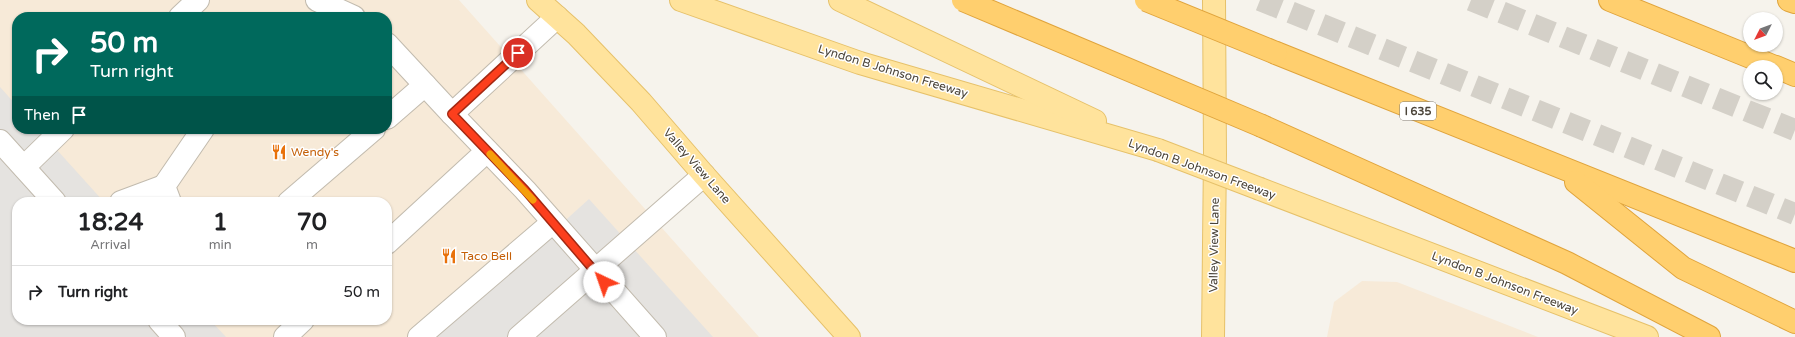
<!DOCTYPE html>
<style>
body{margin:0;font-family:"Varela Round",sans-serif;background:#f2f2f2;color:#202124;height:100vh;display:flex;flex-direction:column;font-size:15px;white-space:nowrap}
*{box-sizing:border-box;margin:0}
p{font-size:13px;color:#757577}
.icon{flex:none;width:22px;height:22px;fill:none;stroke:currentColor;stroke-width:2;stroke-linecap:round;stroke-linejoin:round}
.map{position:relative;flex:1;overflow:hidden}
.drawer{position:absolute;left:12px;top:197px;width:380px;height:128px;display:flex;flex-direction:column;background:#fff;border-radius:16px;box-shadow:0 1px 3px #0004}
.drawer>*{flex:none}
.top-card{position:absolute;left:12px;top:12px;width:380px;height:122px;border-radius:16px;box-shadow:0 1px 3px #0004;background:#00695c;color:#fff;overflow:hidden}
.needle{width:26px;rotate:228deg}
.fabs{position:absolute;left:1743px;top:12px;display:grid;gap:8px}
.fabs a{display:grid;place-items:center;width:40px;height:40px;border-radius:50%;background:#fff;box-shadow:0 1px 3px #0004;font-size:20px}
.pin{position:absolute;display:grid;place-items:center;width:34px;height:34px;color:#fff;margin:-17px;border:2px solid #fff;border-radius:50%;box-shadow:0 1px 4px #0007}
.me{position:absolute;width:44px;margin:-22px;rotate:318deg;stroke-linejoin:round;filter:drop-shadow(0 0 3px #0008)}
.turn{display:flex;align-items:center;gap:14px;height:84px;padding:0 12px;font-size:18px}
.turn .icon{width:52px;height:52px;stroke-width:2.5}
.turn b{display:block;font-size:28px;line-height:34px}
.then{display:flex;align-items:center;height:38px;padding:0 12px;background:#0003;gap:8px;font-size:15px}
.eta{display:flex;justify-content:space-evenly;align-items:center;height:68px;text-align:center}
.eta b{font-size:24px;font-weight:700;line-height:28px}
ul{padding:0;list-style:none}
li{display:flex;align-items:center;gap:12px;height:52px;padding:0 12px;border-top:1px solid #e0e0e0}
li div{flex:1}
li b{display:block;font-size:15px}
li em{font-style:normal}
.map>svg:first-child{display:block}
.commercial{fill:#f7ead8;fill-rule:evenodd}
.parking{fill:#e5e3e0}
.lines{fill:none;stroke-linecap:round;stroke-linejoin:round}
.highway-tunnel{stroke:#d4d0c8;stroke-width:22;stroke-dasharray:22 11;stroke-linecap:butt}
.minor-casing{stroke:#c2bbae;stroke-width:24}
.major-casing{stroke:#e6c16a;stroke-width:24}
.highway-casing{stroke:#e0a43c;stroke-width:24}
.minor{stroke:#fff;stroke-width:22}
.major{stroke:#ffe39c;stroke-width:22}
.highway{stroke:#ffcf6e;stroke-width:22}
.major-bridge-casing{stroke:#e6c16a;stroke-width:24;stroke-linecap:butt}
.highway-bridge-casing{stroke:#e0a43c;stroke-width:24;stroke-linecap:butt}
.major-bridge{stroke:#ffe39c;stroke-width:22}
.highway-bridge{stroke:#ffcf6e;stroke-width:22}
.route-casing{stroke:#a42913;stroke-width:10}
.route{stroke:#fc3f1d;stroke-width:7}
.slow{stroke:#f59e0b;stroke-width:7}
.labels{text-anchor:middle;dominant-baseline:central;stroke-width:3;stroke-linejoin:round;paint-order:stroke}
.shield{fill:#fff;stroke:#817c74;stroke-width:1}
.shield-label{font-size:11px;font-weight:bold;fill:#4b4439}
.street-label{font-size:12px;fill:#4b4439;stroke:#fff}
.food-label{font-size:12px;fill:#c56008;stroke:#fff;text-anchor:start}
</style>
<div class="map">
<svg width="1795" height="337" viewBox="0 0 1795 337">
<rect width="100%" height="100%" fill="#f6f3ec"/>
<!-- commercial -->
<g class="commercial">
<path d="M0,0h459l300,337h-759zM17,17h370v112h-370zM17,202h370v118h-370z"/>
<path d="M1362,281l35,1 141,55h-211l7,-35z"/>
</g>
<!-- parking -->
<g class="parking">
<path d="M0,87l17,19v23h21l66,73h-87v118h193l16,17h-226z"/>
<path d="M589,199l124,138h-277z"/>
</g>
<g class="lines">
<!-- highway-tunnel -->
<g class="highway-tunnel">
<path d="M1260,0l535,214"/>
<path d="M1471,0l324,130"/>
</g>
<!-- minor casing -->
<g class="minor-casing">
<g id="minor">
<path d="M317,0l37,17"/>
<path d="M180,17l18,-17"/>
<path d="M557,17l-105,97 73,76 130,147"/>
<path d="M387,44l65,70"/>
<path d="M387,118l38,-33"/>
<path d="M0,141l55,61"/>
<path d="M24,167l39,-38"/>
<path d="M121,202l43,-16"/>
<path d="M170,202l-6,-16 39,-57"/>
<path d="M289,202l85,-73"/>
<path d="M387,243l100,-92"/>
<path d="M159,320l15,17"/>
<path d="M285,337l18,-17"/>
<path d="M419,337l134,-115"/>
<path d="M519,337l185,-162"/>
</g>
</g>
<!-- major casing -->
<g class="major-casing">
<g id="major">
<path d="M538,0l38,34 65,68 63,73 145,162"/>
<path d="M681,0l179,63 298,87"/>
<path d="M840,0l255,121"/>
<path d="M1260,189l387,148"/>
<path d="M1213,337l2,-183 -1,-154"/>
</g>
</g>
<!-- highway casing -->
<g class="highway-casing">
<g id="highway">
<path d="M1610,0l165,67"/>
<path d="M1789,0l6,2"/>
<path d="M1276,53l519,208"/>
<path d="M1776,67l19,8"/>
<path d="M1262,126l305,137 142,74"/>
<path d="M1576,182l107,86 112,54"/>
</g>
</g>
<!-- minor -->
<use href="#minor" class="minor"/>
<!-- major -->
<use href="#major" class="major"/>
<!-- highway -->
<use href="#highway" class="highway"/>
<!-- major-bridge casing -->
<g class="major-bridge-casing">
<path id="major-bridge" d="M1158,150l102,39"/>
</g>
<!-- highway-bridge casing -->
<g class="highway-bridge-casing">
<g id="highway-bridge">
<path d="M963,0l299,126"/>
<path d="M1146,0l130,53"/>
</g>
</g>
<!-- major-bridge -->
<use href="#major-bridge" class="major-bridge"/>
<!-- highway-bridge -->
<use href="#highway-bridge" class="highway-bridge"/>
</g>
<g class="lines">
<!-- route casing -->
<g class="route-casing">
<path id="route" d="M518,53l-66,61 73,76 79,92"/>
</g>
<!-- route -->
<use href="#route" class="route"/>
<!-- slow -->
<path class="slow" d="M490,154l43,46"/>
</g>
<!-- icons -->
<defs>
<g id="restaurant-bare" transform="scale(1.2)"><path d="M-5-6h1v4h1v-4h1v4h1v-4h1v5L-1.5 .5V6h-2V.5L-5-1ZM5-6V6H3V1.5H1.5Q1.5-4 5-6Z" fill="#e8710a" stroke="#fff" stroke-width="2.5" paint-order="stroke"/></g>
</defs>
<g fill-rule="evenodd">
<use href="#restaurant-bare" x="279" y="152"/>
<use href="#restaurant-bare" x="449" y="256"/>
</g>
<g class="labels">
<!-- shield labels -->
<rect class="shield" x="1400" y="102" width="36" height="18" rx="3"/>
<g class="shield-label">
<text x="1418" y="111">I 635</text>
</g>
<!-- street labels -->
<g class="street-label">
<text transform="translate(893 71) rotate(17)">Lyndon B Johnson Freeway</text>
<text transform="translate(697 166) rotate(49)">Valley View Lane</text>
<text transform="translate(1202 169) rotate(20)">Lyndon B Johnson Freeway</text>
<text transform="translate(1214 245) rotate(-89)">Valley View Lane</text>
<text transform="translate(1505 283) rotate(21)">Lyndon B Johnson Freeway</text>
</g>
<!-- food labels -->
<g class="food-label">
<text x="291" y="152">Wendy's</text>
<text x="461" y="256">Taco Bell</text>
</g>
</g>
</svg>
<div class="fabs">
<a><svg class="needle" viewBox="-14 -14 28 28"><path d="M0-13l5 13h-10z" fill="#e53935"/><path d="M0 13l5-13h-10z" fill="#757577"/></svg></a>
<a><svg class="icon" aria-label="search" viewBox="0 0 24 24"><circle cx="10" cy="10" r="6"/><path d="M15 15l6 6"/></svg></a>
</div>
<div class="pin" style="left:518px;top:53px;background:#d93025"><svg class="icon" aria-label="arrive" viewBox="0 0 24 24"><path d="M6 21V4h12l-3 4 3 4H6"/></svg></div>
<svg class="me" style="left:604px;top:282px" viewBox="-20 -20 40 40"><circle r="19" fill="#fff"/><path d="M0-13L10 11 0 6-10 11z" fill="#fc3f1d"/></svg>
<div class="top-card">
<div class="turn"><svg class="icon" aria-label="right" viewBox="0 0 24 24"><path d="M7 20v-9h11M14 6l5 5-5 5"/></svg><div><b>50 m</b>Turn right</div></div>
<div class="then">Then<svg class="icon" aria-label="arrive" viewBox="0 0 24 24"><path d="M6 21V4h12l-3 4 3 4H6"/></svg></div>
</div>
<section class="drawer">
<div class="eta">
<div><b>18:24</b><p>Arrival</p></div>
<div><b>1</b><p>min</p></div>
<div><b>70</b><p>m</p></div>
</div>
<ul>
<li><svg class="icon" aria-label="right" viewBox="0 0 24 24"><path d="M7 20v-9h11M14 6l5 5-5 5"/></svg><div><b>Turn right</b></div><em>50 m</em></li>
</ul>
</section>
</div>
